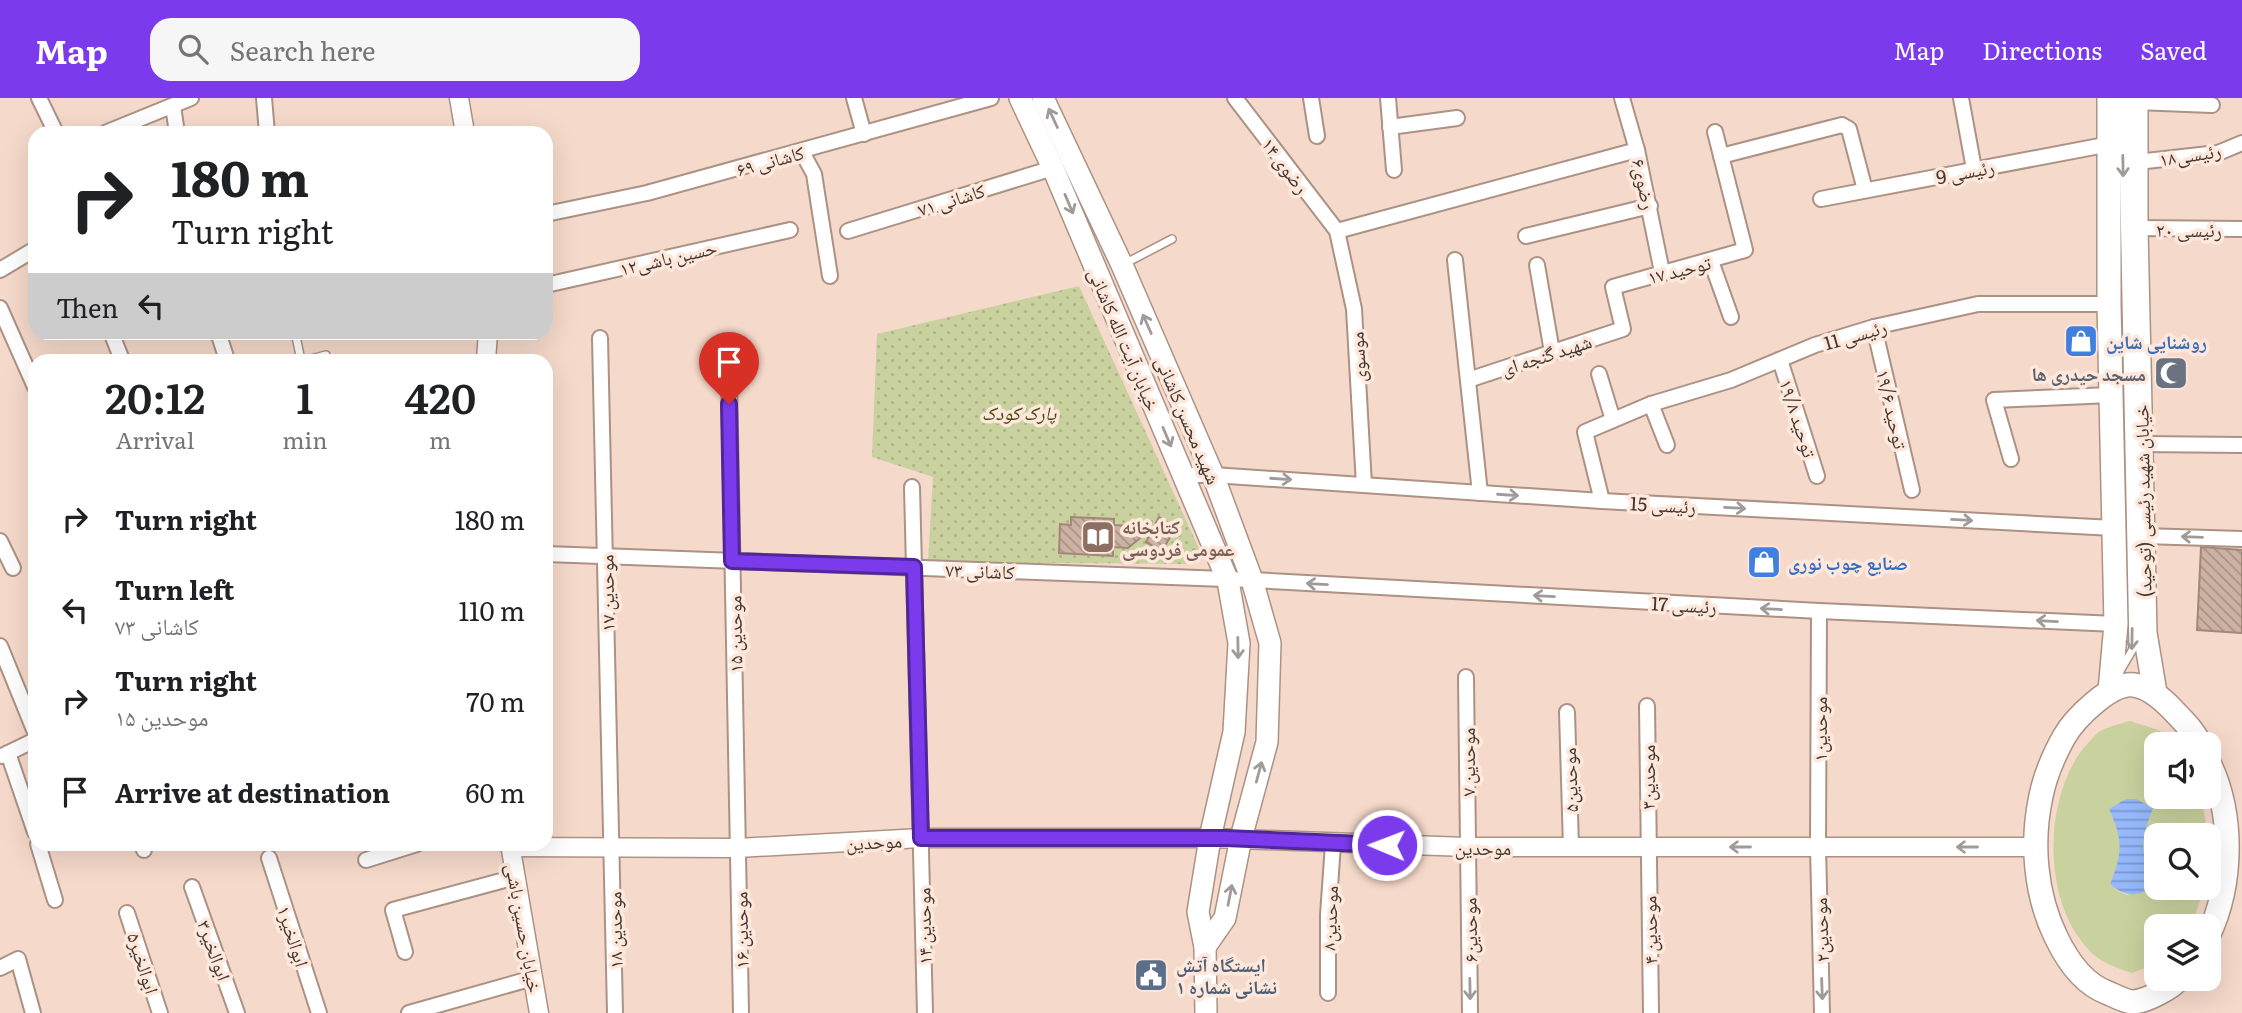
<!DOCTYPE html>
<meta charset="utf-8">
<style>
body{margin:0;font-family:Literata,"Noto Naskh Arabic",serif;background:#f6f6f6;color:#202124;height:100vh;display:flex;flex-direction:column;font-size:26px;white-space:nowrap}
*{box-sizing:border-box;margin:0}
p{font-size:23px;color:#757577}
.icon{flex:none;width:38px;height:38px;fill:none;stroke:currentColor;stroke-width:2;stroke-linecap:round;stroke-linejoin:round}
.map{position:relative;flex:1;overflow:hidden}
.panel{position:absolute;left:28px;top:256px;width:525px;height:497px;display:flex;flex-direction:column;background:#fff;border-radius:21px;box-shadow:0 7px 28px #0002}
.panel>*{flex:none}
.top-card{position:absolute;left:28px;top:28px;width:525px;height:214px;border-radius:21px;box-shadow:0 7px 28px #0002;background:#fff;color:#202124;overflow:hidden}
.controls{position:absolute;left:2144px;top:634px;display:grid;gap:14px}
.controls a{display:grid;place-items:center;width:77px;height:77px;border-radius:14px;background:#fff;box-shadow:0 7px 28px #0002;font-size:35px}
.pin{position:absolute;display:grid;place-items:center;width:60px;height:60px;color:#fff;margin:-72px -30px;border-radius:50% 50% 50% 0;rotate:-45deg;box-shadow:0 0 7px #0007}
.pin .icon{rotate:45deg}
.me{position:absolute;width:77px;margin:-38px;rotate:271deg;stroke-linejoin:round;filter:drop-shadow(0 0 5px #0008)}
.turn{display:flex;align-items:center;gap:24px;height:147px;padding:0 28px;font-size:32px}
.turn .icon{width:91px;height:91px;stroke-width:2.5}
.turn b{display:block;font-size:49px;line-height:60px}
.then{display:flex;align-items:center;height:66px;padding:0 28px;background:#0003;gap:14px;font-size:26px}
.eta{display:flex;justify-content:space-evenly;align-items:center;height:119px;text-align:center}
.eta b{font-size:42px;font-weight:600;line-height:49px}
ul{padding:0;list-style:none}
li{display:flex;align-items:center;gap:21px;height:91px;padding:0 28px}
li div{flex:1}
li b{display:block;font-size:26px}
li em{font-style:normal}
header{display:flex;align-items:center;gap:42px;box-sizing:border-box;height:98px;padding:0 35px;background:#7c3aed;color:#fff}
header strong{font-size:33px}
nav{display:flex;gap:38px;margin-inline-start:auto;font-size:24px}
.search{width:490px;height:63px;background:#f6f6f6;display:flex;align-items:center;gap:18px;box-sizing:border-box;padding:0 24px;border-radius:21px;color:#757577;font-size:26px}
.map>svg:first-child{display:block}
.grass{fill:#c9d19e;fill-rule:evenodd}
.park{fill:url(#park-dots)}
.water{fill:url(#water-rules)}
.building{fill:url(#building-back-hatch);stroke:#a2887a;stroke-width:2}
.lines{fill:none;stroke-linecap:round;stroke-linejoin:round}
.service-casing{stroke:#ac9284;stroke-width:10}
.minor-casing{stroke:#ac9284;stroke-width:18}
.tertiary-casing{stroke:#ac9284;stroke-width:21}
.secondary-casing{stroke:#ac9284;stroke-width:24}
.primary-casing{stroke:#ac9284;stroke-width:26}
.service{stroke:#fff;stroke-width:7}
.minor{stroke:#fff;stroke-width:14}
.tertiary{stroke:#fff;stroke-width:18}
.secondary{stroke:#fff;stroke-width:21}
.primary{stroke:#fff;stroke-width:23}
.oneway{stroke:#a09a98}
.route-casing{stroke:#51269a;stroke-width:18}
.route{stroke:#7c3aed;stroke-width:12}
.labels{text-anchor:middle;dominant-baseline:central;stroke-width:7;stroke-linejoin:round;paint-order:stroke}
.street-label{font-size:19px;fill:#413630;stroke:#fee7db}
.shop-label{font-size:19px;font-weight:bold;fill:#366cbe;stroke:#fee7db;text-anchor:start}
.worship-label{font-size:19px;font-weight:bold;fill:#5b616d;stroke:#fee7db;text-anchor:end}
.park-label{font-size:19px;font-style:italic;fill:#43490c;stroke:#fee7db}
.education-label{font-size:19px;font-weight:bold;fill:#785e54;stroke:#fee7db;text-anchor:start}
.service-label{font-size:19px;font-weight:bold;fill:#4e5e75;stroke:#fee7db;text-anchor:start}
</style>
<header>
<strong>Map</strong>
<div class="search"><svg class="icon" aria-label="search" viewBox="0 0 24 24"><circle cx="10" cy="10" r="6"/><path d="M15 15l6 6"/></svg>Search here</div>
<nav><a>Map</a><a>Directions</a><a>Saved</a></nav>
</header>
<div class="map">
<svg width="2242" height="915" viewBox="0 0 2242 915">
<defs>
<pattern id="park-dots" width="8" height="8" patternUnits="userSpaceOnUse" patternTransform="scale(1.75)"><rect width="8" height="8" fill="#c9d19e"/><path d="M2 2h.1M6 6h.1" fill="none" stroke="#aeb488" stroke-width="1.8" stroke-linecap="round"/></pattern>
<pattern id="water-rules" width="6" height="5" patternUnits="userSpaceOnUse" patternTransform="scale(1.75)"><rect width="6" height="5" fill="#96bafd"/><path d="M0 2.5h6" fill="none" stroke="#7c98cd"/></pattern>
<pattern id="building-back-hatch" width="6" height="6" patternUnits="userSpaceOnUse" patternTransform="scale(1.75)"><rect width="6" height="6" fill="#cdb2a3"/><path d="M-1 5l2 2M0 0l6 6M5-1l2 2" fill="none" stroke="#a89285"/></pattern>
</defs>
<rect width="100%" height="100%" fill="#f5d9ca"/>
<!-- grass -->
<path class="grass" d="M2130,623l31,10 12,13h-17v52h45l7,39h-52v52h49l-14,39h-35v38l-24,9c-23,-8 -37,-12 -52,-34 -38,-51 -35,-149 8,-196 4,-3 7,-9 11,-11 9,-6 21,-8 31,-11zM2120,735h23v27l11,25 -27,10 -9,-4 -8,-7 10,-24z"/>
<!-- park -->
<path class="park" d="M1079,188l122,267 -6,11 -267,-2 5,-85 -61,-20 5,-123z"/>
<!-- water -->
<path class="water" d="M2126,701h10l17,9c-13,32 -13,45 1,77 -15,13 -30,12 -44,-1 13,-31 13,-44 -1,-75z"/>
<!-- building -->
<g class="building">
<path d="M1071,419l43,2v6l16,1 10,12 -12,10 -15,-1v9l-54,-3 1,-29 11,1z"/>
<path d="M1159,419l17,10 -14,24 -16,-9z"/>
<path d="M2201,449l41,3v83l-45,-3z"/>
</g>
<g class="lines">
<!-- service casing -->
<g class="service-casing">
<g id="service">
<path d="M1126,165l46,-24"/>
<path d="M295,234l6,28"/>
<path d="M307,262l19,-5 2,5"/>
<path d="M2120,573l13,-22 -11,-551"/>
</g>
</g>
<!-- minor casing -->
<g class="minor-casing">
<g id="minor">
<path d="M39,0l17,35"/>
<path d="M264,0l3,35"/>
<path d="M854,0l10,36"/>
<path d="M1235,0l102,133 17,78 10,176"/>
<path d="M1311,0l6,38"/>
<path d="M1388,0l6,72"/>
<path d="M1622,0l15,52 25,122"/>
<path d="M1961,0l13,71"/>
<path d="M2136,4l76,3"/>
<path d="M173,8l4,27"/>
<path d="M1390,29l67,-9"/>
<path d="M105,35l86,-35"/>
<path d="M802,54l12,22 16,102"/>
<path d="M1721,58l121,-31 7,4 16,61"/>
<path d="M2137,64l81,-9 24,-10"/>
<path d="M1821,101l289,-55"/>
<path d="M546,116l101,-21 344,-95"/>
<path d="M2136,130l106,1"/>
<path d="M848,133l205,-63"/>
<path d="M1337,133l300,-81"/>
<path d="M1526,138l124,-30"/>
<path d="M1455,162l25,233"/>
<path d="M1711,163l20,56"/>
<path d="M1537,167l15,87"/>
<path d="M0,172l35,-21"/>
<path d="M546,187l244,-55"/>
<path d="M0,210l35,79"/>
<path d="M1874,229l38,163"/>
<path d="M111,234l11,28"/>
<path d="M218,234l9,28"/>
<path d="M600,240l15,675"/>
<path d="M1780,262l37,116"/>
<path d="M1599,276l14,46"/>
<path d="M729,280l12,635"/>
<path d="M1468,282l155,-51 -10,-42 132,-37 -30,-118"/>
<path d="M1651,306l16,41"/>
<path d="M2140,346l102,1"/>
<path d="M2011,361l-17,-59 117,-5"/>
<path d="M1183,377h30l389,26 512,27"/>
<path d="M912,389l13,526"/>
<path d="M1602,403l-17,-69 66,-28 80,-24 84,-35 59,-18 104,-23h131"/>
<path d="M2143,438l99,3"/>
<path d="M0,443l13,27"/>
<path d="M546,456l706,26 567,31 297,13"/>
<path d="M1819,513l-1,236 4,166"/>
<path d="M0,548l35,86"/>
<path d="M1466,579l4,336"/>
<path d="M1647,608l4,307"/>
<path d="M1567,614l4,135"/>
<path d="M8,655l27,79"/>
<path d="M2,658l33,-16"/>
<path d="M38,746l17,56"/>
<path d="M142,746l2,6"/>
<path d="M269,760l50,155"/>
<path d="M366,762l51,-16"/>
<path d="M192,789l45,126"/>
<path d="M127,815l33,100"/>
<path d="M405,854l-12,-42 123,-33"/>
<path d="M0,870l18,-9 15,54"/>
<path d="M1328,895v-78l5,-71"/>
<path d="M409,915l124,-35"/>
</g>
</g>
<!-- tertiary casing -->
<g class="tertiary-casing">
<g id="tertiary">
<path d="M459,0l6,35"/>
<path d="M486,262l2,-28"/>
<path d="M510,746l29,169"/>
<path d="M510,749l228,1 183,-10h289l257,9h569"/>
</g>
</g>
<!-- secondary casing -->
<g class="secondary-casing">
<g id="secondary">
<path d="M1020,0l33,70 175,413 11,62 -5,89 -24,106 -12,74 7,35 1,66"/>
<path d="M1043,0l79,167 91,210 39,105 18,63 -3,99 -26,96 -16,80 -20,29"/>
</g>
</g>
<!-- primary casing -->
<g class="primary-casing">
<g id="primary">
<path d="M2109,0v206l7,320 -6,67"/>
<path d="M2136,0v130l9,405 10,60"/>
<path d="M2208,663c26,52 25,123 0,175"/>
<path d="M2180,880c-9,10 -33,23 -47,24 -7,0 -18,-6 -25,-9 -25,-9 -41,-33 -52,-56 -21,-43 -25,-95 -15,-141 4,-20 13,-41 23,-59 11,-19 47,-55 70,-52 14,2 26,12 36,22 11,12 23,22 30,37"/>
</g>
</g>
<!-- service -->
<use href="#service" class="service"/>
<!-- minor -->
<use href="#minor" class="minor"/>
<!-- tertiary -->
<use href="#tertiary" class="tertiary"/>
<!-- secondary -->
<use href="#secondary" class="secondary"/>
<!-- primary -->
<use href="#primary" class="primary"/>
</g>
<!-- one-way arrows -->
<defs><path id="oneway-shaft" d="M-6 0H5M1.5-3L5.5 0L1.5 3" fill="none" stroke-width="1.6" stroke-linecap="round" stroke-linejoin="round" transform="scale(1.75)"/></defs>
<g class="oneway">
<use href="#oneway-shaft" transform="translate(1053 20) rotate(-115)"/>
<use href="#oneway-shaft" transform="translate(2123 68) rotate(89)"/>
<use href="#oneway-shaft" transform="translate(1069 106) rotate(67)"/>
<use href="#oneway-shaft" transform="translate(1147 226) rotate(-114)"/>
<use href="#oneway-shaft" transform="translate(1167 339) rotate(67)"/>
<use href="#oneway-shaft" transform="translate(1281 381) rotate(4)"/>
<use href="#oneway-shaft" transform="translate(1508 397) rotate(4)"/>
<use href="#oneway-shaft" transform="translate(1735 410) rotate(3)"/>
<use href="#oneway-shaft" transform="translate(1962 422) rotate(3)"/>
<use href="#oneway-shaft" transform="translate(2192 439) rotate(-178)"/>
<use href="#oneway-shaft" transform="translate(1317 486) rotate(-177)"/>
<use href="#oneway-shaft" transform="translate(1544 498) rotate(-177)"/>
<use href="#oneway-shaft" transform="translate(1771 511) rotate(-177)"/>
<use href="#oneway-shaft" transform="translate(2047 523) rotate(-177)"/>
<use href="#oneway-shaft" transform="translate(2132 541) rotate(91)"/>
<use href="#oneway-shaft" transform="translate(1238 550) rotate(89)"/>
<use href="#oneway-shaft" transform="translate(1259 674) rotate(-75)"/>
<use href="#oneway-shaft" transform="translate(1740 749) rotate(-180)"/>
<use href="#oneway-shaft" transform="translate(1967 749) rotate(-180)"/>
<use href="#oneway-shaft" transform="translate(1230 797) rotate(-79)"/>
<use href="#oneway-shaft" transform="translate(1470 891) rotate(89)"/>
<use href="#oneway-shaft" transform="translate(1822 891) rotate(88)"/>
</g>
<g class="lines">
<!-- route casing -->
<g class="route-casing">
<path id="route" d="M729,306l3,157 182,6 7,271h305l161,7"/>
</g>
<!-- route -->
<use href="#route" class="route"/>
</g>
<!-- icons -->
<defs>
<g id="shop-square" transform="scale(1.75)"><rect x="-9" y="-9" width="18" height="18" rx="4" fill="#3f7fe0" stroke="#fee7db"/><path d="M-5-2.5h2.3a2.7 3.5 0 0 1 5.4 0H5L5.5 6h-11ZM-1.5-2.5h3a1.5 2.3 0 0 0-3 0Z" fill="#fff"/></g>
<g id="mosque-square" transform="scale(1.75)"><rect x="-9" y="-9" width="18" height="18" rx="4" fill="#6b7280" stroke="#fee7db"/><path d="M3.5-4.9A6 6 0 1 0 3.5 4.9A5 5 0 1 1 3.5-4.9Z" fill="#fff"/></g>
<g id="library-square" transform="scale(1.75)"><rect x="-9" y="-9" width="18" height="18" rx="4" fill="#8d6e63" stroke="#fee7db"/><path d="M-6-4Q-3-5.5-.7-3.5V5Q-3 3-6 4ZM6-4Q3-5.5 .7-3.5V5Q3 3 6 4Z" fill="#fff"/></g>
<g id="civic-square" transform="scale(1.75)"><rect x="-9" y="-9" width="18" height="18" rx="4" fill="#5c6f8a" stroke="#fee7db"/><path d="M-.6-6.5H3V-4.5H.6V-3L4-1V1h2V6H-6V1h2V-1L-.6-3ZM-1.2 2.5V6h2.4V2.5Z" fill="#fff"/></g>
</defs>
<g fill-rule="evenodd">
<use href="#shop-square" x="2081" y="243"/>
<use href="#mosque-square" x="2171" y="275"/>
<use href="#library-square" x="1098" y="439"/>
<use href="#shop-square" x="1764" y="464"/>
<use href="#civic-square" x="1151" y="877"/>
</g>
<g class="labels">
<!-- street labels -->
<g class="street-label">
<text transform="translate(2190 56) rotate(-9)">رئیسی۱۸</text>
<text transform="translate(770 62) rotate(-15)">کاشانی ۶۹</text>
<text transform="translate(1286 67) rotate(53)">رضوی ۱۴</text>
<text transform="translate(1965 73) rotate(-11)">رئیسی 9</text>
<text transform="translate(1645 86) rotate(78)">رضوی۶</text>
<text transform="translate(951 101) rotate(-17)">کاشانی ۷۱</text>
<text x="2189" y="131">رئیسی ۲۰</text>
<text transform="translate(668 159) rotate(-13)">حسین باشی۱۲</text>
<text transform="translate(1679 171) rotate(-14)">توحید ۱۷</text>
<text transform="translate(1855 236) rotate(-16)">رئیسی 11</text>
<text transform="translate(1125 241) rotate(67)">خیابان آیت الله کاشانی</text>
<text transform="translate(1546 256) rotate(-18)">شهید گنجه ای</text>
<text transform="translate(1357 259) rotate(-93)">موسوی</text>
<text transform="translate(1893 311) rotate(77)">توحید ۱۹/۶</text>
<text transform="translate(1799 320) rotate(72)">توحید ۱۹/۸</text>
<text transform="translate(1189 322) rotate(67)">شهید محسن کاشانی</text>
<text transform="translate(2142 403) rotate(-91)">خیابان شهید رئیسی (توحید)</text>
<text transform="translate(1663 406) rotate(3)">رئیسی 15</text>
<text transform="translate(980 472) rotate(2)">کاشانی ۷۳</text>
<text transform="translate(606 495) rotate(-91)">موحدین ۱۷</text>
<text transform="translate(1684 506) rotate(3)">رئیسی 17</text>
<text transform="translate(734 536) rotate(-91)">موحدین ۱۵</text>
<text transform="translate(1819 631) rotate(-90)">موحدین۱</text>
<text transform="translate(1467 664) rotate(-90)">موحدین ۷</text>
<text transform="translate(1647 679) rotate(-90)">موحدین۳</text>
<text transform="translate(1569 682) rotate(-92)">موحدین۵</text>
<text transform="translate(874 743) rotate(-3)">موحدین</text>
<text x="1483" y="749">موحدین</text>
<text transform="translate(1329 820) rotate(-88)">موحدین۸</text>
<text transform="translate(923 828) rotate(-91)">موحدین ۱۴</text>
<text transform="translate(525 830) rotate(80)">خیابان حسین باشی</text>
<text transform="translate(614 832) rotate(-91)">موحدین ۱۸</text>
<text transform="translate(740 832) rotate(-91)">موحدین ۱۶</text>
<text transform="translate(1469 832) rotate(-91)">موحدین۶</text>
<text transform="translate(1649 832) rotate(-91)">موحدین ۴</text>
<text transform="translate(1820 832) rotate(-92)">موحدین۲</text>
<text transform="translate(294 838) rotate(72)">ابوالخیر۱</text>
<text transform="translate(215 852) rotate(70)">ابوالخیر۳</text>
<text transform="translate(144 865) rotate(72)">ابوالخیر۵</text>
</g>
<!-- shop labels -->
<g class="shop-label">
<text x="2106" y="243">روشنایی شاین</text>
<text x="1788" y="464">صنایع چوب نوری</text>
</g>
<!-- worship labels -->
<g class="worship-label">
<text x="2146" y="275">مسجد حیدری ها</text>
</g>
<!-- park labels -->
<g class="park-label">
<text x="1019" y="314">پارک کودک</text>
</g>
<!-- education labels -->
<g class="education-label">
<text x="1122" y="428">کتابخانه<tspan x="1122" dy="22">عمومی فردوسی</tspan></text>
</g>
<!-- service labels -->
<g class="service-label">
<text x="1176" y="866">ایستگاه آتش<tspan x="1176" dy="22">نشانی شماره ۱</tspan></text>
</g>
</g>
</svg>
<div class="controls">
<a><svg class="icon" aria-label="sound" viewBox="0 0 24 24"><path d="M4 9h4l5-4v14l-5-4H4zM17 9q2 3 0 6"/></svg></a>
<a><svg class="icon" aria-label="search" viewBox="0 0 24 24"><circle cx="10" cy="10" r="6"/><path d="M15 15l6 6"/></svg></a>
<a><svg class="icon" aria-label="layers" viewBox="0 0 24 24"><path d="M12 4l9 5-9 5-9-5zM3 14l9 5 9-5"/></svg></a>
</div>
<div class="pin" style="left:729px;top:306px;background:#d93025"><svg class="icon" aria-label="arrive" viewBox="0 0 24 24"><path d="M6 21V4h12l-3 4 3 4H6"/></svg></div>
<svg class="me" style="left:1387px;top:747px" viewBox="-20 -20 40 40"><circle r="17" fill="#7c3aed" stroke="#fff" stroke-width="3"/><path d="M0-11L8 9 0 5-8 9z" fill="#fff"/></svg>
<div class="top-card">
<div class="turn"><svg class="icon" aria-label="right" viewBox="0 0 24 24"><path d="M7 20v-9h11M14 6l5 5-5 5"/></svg><div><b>180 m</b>Turn right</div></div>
<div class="then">Then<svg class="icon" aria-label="left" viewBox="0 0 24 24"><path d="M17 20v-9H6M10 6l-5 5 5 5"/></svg></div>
</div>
<section class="panel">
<div class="eta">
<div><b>20:12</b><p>Arrival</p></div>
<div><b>1</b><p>min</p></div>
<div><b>420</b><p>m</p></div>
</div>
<ul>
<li><svg class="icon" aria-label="right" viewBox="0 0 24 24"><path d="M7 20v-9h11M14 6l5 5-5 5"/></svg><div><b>Turn right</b></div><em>180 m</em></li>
<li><svg class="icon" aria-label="left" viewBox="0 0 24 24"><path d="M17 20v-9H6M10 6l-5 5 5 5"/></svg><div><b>Turn left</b><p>کاشانی ۷۳</p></div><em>110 m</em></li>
<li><svg class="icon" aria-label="right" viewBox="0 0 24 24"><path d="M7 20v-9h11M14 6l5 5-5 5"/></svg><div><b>Turn right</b><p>موحدین ۱۵</p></div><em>70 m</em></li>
<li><svg class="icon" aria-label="arrive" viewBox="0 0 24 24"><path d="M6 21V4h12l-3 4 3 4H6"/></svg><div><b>Arrive at destination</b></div><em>60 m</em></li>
</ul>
</section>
</div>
